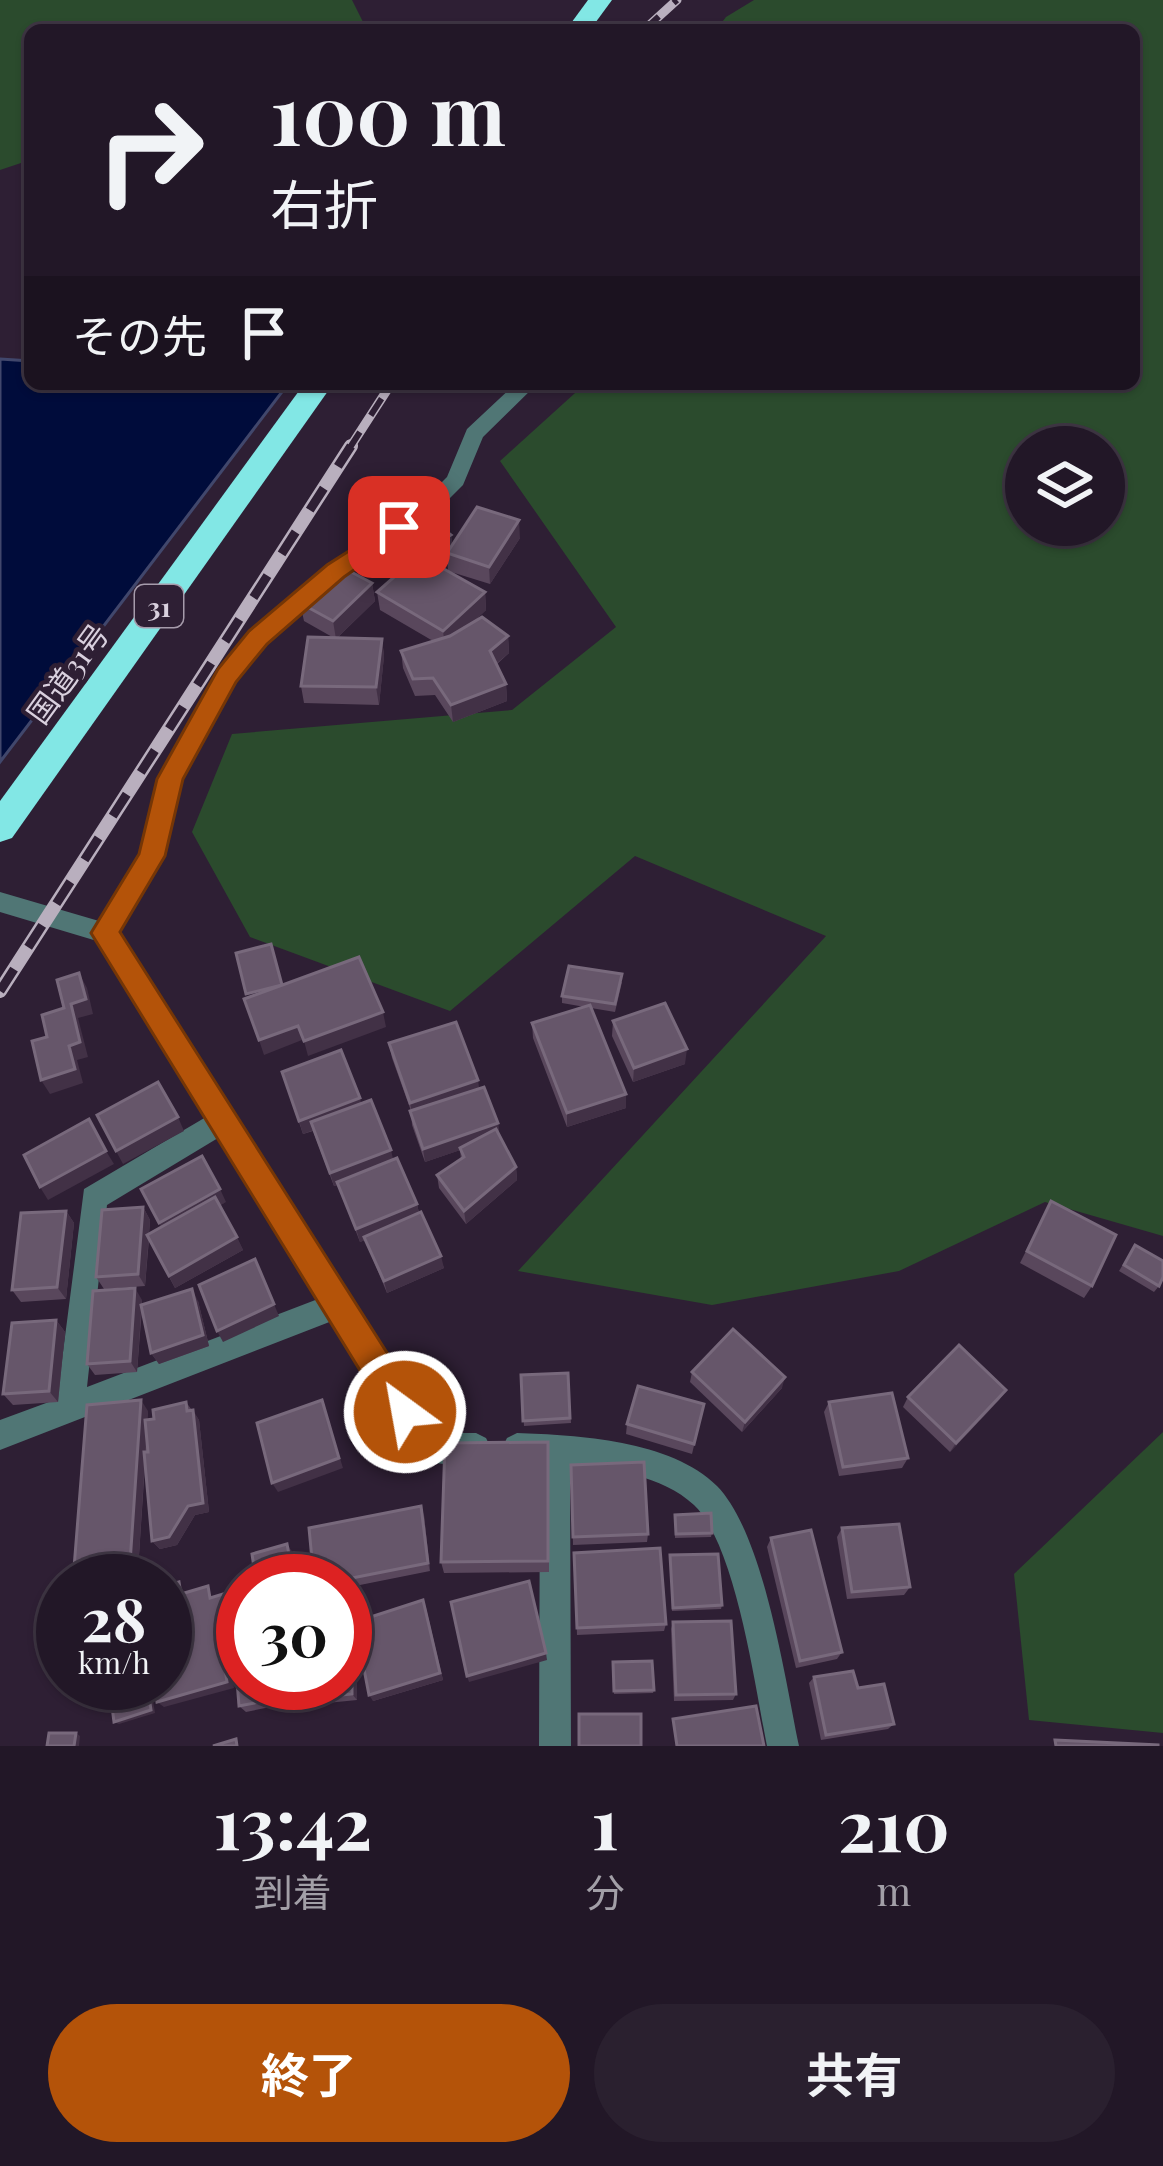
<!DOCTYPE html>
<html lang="ja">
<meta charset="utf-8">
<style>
body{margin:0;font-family:"Playfair Display","Noto Sans JP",serif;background:#2a202f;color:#f1f3f6;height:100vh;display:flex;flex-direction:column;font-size:45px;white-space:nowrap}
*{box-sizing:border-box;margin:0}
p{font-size:39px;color:#a29fa7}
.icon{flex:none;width:66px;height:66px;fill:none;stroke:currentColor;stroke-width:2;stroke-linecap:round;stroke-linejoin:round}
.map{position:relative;height:1746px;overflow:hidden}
.details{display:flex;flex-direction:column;background:#221727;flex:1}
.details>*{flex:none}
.top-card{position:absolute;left:24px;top:24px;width:1116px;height:366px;border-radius:18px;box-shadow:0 3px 9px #0004,0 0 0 3px #3f3644;background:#221727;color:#f1f3f6;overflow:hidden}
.controls{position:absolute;left:1005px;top:426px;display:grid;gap:24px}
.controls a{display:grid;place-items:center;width:120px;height:120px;border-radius:50%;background:#221727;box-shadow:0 3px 9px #0004,0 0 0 3px #3f3644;font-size:60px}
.speed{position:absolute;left:36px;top:1554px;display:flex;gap:24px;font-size:60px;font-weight:700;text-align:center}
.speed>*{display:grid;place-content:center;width:156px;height:156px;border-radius:50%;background:#221727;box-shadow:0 3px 9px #0004,0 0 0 3px #3f3644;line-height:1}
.speed small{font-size:30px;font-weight:400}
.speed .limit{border:18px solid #d22;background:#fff;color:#111}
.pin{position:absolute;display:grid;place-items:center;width:102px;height:102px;color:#fff;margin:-51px;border-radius:24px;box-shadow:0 6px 18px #0006}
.me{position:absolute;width:132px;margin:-66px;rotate:328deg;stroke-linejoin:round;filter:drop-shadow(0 0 9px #0008)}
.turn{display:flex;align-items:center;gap:42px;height:252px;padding:0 48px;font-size:54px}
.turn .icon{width:156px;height:156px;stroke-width:2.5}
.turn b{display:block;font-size:84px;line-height:102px}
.then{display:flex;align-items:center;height:114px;padding:0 48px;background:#0003;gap:24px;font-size:45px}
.eta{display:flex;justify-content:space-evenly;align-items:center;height:204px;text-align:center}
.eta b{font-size:72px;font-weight:700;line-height:84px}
.cta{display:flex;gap:24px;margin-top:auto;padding:24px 48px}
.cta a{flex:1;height:138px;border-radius:72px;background:#b45309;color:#fff;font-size:48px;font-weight:700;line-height:138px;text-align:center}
.cta a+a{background:#2a202f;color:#f1f3f6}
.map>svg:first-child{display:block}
.green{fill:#2b4b2d;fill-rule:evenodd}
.water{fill:#000c3b;stroke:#41476c;stroke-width:3}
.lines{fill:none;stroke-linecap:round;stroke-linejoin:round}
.street{fill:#507675;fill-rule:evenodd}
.highway{fill:#82e7e5;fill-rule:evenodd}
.rail-far1-casing{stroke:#b9afbe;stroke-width:9}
.rail-casing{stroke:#b9afbe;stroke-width:14}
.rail-far1{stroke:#2e1f34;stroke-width:6;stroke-dasharray:20;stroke-linecap:butt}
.rail{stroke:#2e1f34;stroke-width:9;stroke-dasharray:26;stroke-linecap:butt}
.wall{fill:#59475c}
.shaded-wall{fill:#423146}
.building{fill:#66566a;stroke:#78697c;stroke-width:3}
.route{fill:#b45309;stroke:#753606;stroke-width:3}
.labels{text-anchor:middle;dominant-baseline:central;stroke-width:9;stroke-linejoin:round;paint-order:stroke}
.shield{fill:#2e1f34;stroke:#a69bab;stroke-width:3}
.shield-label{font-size:27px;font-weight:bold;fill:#d9d0de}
.street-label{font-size:30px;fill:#d9d0de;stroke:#2e1f34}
</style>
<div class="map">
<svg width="1163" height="1746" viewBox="0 0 1163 1746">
<rect width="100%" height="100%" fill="#2e1f34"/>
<!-- green -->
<g class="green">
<path d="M0,0h352l15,30h-337v130l-30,10z"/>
<path d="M754,0h409v1236l-118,-34 -146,69 -187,34 -194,-34 308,-335 -191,-80 -185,155 -200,-74 -58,-105 40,-98 280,-24 104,-83 -116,-166 85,-77h549v-354h-418l10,-13zM1026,447h78v78h-78z"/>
<path d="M1163,1432v301l-134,-13 -15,-146z"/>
</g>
<!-- water -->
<path class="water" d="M0,359l30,2v23h258l-288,378z"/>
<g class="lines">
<!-- street -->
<g class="street">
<path d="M515,384h22l-54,53 -20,48 -25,25 -96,66 -76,67 -31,39 -54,98 -17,76 -46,77 317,500h41l10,5 5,10 -5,10c-18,8 -51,8 -69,0l-85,-137 -332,129v-30l57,-21 27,-210 122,-72 -109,-176 -97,-29v-20l99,29 42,-67 17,-75 61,-109 31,-39 78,-65 96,-66 23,-23 20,-48zM218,1138l100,161 -231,88 20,-182z"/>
<path d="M517,1433c60,2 154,7 200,53 47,48 68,193 82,260h-32c-12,-59 -31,-201 -73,-241 -32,-30 -83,-36 -124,-40l1,281h-32l1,-283 -33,-5 -5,-10 5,-10z"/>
</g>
<!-- highway -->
<g class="highway">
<path d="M588,0h24l-22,30h-24z"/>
<path d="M304,384h29l-321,454 -12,4v-41z"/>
</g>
<!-- rail-far1 casing -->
<g class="rail-far1-casing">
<g id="rail-far1">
<path d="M644,30l33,-30"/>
<path d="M349,449l42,-65"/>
</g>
</g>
<!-- rail casing -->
<g class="rail-casing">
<path id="rail" d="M0,991l351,-545"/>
</g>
<!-- rail-far1 -->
<use href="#rail-far1" class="rail-far1"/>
<!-- rail -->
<use href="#rail" class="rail"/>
</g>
<!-- wall -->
<g class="wall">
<path d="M451,535l1,9 -24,16 57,32 1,18 -15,14 37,12 1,17 -12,11 9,20 1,17 -54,21 -18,-27 -20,1 -12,-28 -2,-17 32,-10 -53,-31 -3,-18 35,-31 -18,-14 -1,-9z"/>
<path d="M520,538l-30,46 -42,-13 -1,-18z"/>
<path d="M372,583l3,18 -38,37 45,1 2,17 -5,49 -75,-2 -3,-17 33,-48 -30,-17 -4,-18z"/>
<path d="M622,982l-7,30 -24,-4 35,100 -59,19 -34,-89 -1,-15 53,-16 -23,-4v-7z"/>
<path d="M613,1021l72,43 -52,18 -21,-46z"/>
<path d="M389,1043l90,45 19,35 1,12 17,32 1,13 -51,44 -27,-36 -2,-13 24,-16 -1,-9 -35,12 -13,-37 -1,-14 -19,-53z"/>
<path d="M282,1072l79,32 56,100 2,9 25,55 -57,25 -22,-53 -5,2 -22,-57 -4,1 -21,-55 -10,3z"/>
<path d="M1051,1201l41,85 -8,12 -64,-35z"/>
<path d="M226,1202l-6,3 23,45 -68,38 -26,-49 -4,47 -41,3 -8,-12 47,-70 7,13 -1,14z"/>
<path d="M66,1211l8,12 -8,76 -45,3 -9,-12z"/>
<path d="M1135,1245l24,41 -5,6 -35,-21z"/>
<path d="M142,1300v5l56,-4 11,45 -50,18 -8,-11 -9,-45 -5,64 -42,3 -8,-11z"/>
<path d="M56,1320l9,12 -7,70 -45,3 -10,-11z"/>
<path d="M692,1372l90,16 -40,44 -52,-50z"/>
<path d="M568,1373l3,50 -47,3 -3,-51z"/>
<path d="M1006,1390l-7,10 -49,52 -47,-45 5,-10z"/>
<path d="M186,1402l13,18 10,92 -14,3 -18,30 -17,4 -8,-8 -7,-77 -7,107 -55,5 -9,-8 74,-157 -1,9 7,-1z"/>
<path d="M829,1402l79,56 -6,10 -63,8 -15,-64z"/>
<path d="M704,1404l-12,50 -66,-20 1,-10z"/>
<path d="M549,1456v116l-105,1 -3,-11z"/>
<path d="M571,1465l77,69 -1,8 -74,3z"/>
<path d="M424,1515l6,56 -85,17v-7h-31z"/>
<path d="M675,1515l37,18 -1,4 -36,1z"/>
<path d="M842,1528l68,59 -6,8 -57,4 -10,-62z"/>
<path d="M771,1538l71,114 -5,7 -41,9 -29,-121z"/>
<path d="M574,1553l92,71 -2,7 -87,4z"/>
<path d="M670,1555l52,50 -1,4 -49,2z"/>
<path d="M352,1602l5,8v11l69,-13 17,72 -70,21 -16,-69v68l-40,4 -5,-6z"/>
<path d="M673,1622l63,72 -3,6 -59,1 -3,-72z"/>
<path d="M613,1662l41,28 -1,3 -39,1z"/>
<path d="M814,1677l44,11 36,36 -6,5 -67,11 -12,-57z"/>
<path d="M303,1683l2,17 -59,12 -7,-6z"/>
</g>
<!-- shaded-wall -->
<g class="shaded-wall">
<path d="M519,520l1,18 -30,46 -1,-17z"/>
<path d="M451,535l1,9 -33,23 -1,-10z"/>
<path d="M372,583l3,18 -39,38 -3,-18z"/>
<path d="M485,592l1,18 -41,38 -2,-17z"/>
<path d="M508,636l1,17 -18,15 -1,-17z"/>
<path d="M382,639l2,17 -5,49 -3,-18z"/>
<path d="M506,684l1,17 -54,21 -2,-17z"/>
<path d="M79,973l8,15 6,26 -15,4 10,39 -11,3 6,23 -33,11 -9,-14 28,-34 2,-42z"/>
<path d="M383,1012l3,15 -78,29 -4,-15z"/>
<path d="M298,1026l4,14 -38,15 -5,-15z"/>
<path d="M687,1049l-2,15 -52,18 1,-14z"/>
<path d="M478,1080l2,14 -67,22 -3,-13z"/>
<path d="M626,1094v14l-59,19v-14z"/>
<path d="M360,1098l3,14 -60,22 -4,-13z"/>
<path d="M178,1117l6,14 -61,33 -7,-13z"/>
<path d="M498,1123l1,14 -74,25 -2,-13z"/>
<path d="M391,1150l3,13 -60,23 -4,-13z"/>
<path d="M106,1151l8,13 -66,36 -8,-13z"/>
<path d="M516,1167l1,13 -51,44 -2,-13z"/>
<path d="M220,1189l6,13 -61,34 -6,-13z"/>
<path d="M417,1204l3,13 -60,25 -4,-13z"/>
<path d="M143,1207l7,13 -5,66 -7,-12z"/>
<path d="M66,1211l8,12 -8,76 -9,-12z"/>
<path d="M237,1237l6,13 -68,38 -6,-12z"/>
<path d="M441,1256l3,12 -57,25 -3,-12z"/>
<path d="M255,1259l24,57 -56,26 -6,-11z"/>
<path d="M135,1288l7,12 -5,72 -7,-11z"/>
<path d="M192,1289l6,12 11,45 -50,18 -8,-11z"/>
<path d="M56,1320l9,12 -7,70 -9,-11z"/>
<path d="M785,1377l-3,11 -40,44 3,-10z"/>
<path d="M1006,1390l-7,10 -49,52 6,-9z"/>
<path d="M141,1400l7,11 -10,160 -8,-8z"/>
<path d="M322,1400l21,68 -65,24 -6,-9z"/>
<path d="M193,1410l6,10 10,92 -14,3 -18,30 -17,4 -8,-8z"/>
<path d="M421,1506l3,9 6,56 -2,-8z"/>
<path d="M287,1544l6,9 5,28h-4z"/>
<path d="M423,1600l20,80 -70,21 -4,-6z"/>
<path d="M352,1602l5,8v90l-5,-6z"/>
<path d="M243,1614v9l-18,5 9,60 -70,19 -7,-5 61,-81z"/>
<path d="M546,1653l1,7 -78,22 -2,-6z"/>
<path d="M147,1683h3l5,30 -36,11 -5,-2z"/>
<path d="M299,1683h4l2,17 -5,-6z"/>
<path d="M76,1733l4,3 -1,10h-5z"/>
</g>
<!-- building -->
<g class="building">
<path d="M477,507l42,13 -30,47 -42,-14z"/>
<path d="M426,516l25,19 -34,22 -24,-19z"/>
<path d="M419,555l66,37 -42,39 -66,-39z"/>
<path d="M340,566l32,17 -39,38 -33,-18z"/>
<path d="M482,617l26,19 -18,15 16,33 -55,21 -18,-27 -20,1 -12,-28 49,-15z"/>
<path d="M308,637l74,2 -6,48 -75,-1z"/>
<path d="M271,944l11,41 -36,9 -10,-41z"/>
<path d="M359,957l24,55 -79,29 -6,-15 -39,14 -15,-41z"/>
<path d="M569,966l53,8 -7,30 -53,-8z"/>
<path d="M79,973l7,26 -15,5 9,38 -11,4 6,23 -34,11 -9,-39 15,-4 -5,-22 22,-7 -7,-28z"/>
<path d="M665,1003l22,46 -53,19 -21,-47z"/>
<path d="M590,1005l36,89 -59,19 -35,-90z"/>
<path d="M456,1022l22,58 -68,23 -21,-60z"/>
<path d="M341,1050l19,48 -61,23 -17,-49z"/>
<path d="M158,1082l20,35 -62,34 -19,-36z"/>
<path d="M484,1087l14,36 -75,26 -13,-38z"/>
<path d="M371,1100l20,50 -61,23 -19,-51z"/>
<path d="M89,1119l17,32 -66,36 -16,-32z"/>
<path d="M496,1129l20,38 -52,44 -27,-36 27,-18 -4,-9z"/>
<path d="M202,1156l18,33 -61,34 -18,-34z"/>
<path d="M397,1158l20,46 -61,25 -19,-47z"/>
<path d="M215,1197l22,40 -68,39 -22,-41z"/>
<path d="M1051,1201l65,34 -24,51 -65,-35z"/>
<path d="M143,1207l-5,67 -42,3 6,-67z"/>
<path d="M66,1211l-9,76 -45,3 9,-77z"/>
<path d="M421,1212l20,44 -57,25 -20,-44z"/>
<path d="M1135,1245l28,16v16l-4,9 -35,-21z"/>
<path d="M255,1259l19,45 -57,27 -18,-46z"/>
<path d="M135,1288l-5,73 -43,3 6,-73z"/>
<path d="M192,1289l11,46 -52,18 -10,-48z"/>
<path d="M56,1320l-7,71 -46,3 9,-71z"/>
<path d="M733,1329l52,48 -40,45 -53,-50z"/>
<path d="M959,1345l47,45 -50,53 -48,-46z"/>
<path d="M568,1373l2,45 -47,3 -2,-46z"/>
<path d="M638,1386l66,18 -10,40 -67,-20z"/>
<path d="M892,1393l16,65 -65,9 -14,-65z"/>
<path d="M141,1400l-11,163 -56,5 13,-163z"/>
<path d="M322,1400l17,58 -67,25 -15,-60z"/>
<path d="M186,1402l1,9 6,-1 10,93 -15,3 -19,31 -17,4 -8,-89h4l-3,-32 9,-1 -1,-9z"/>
<path d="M548,1442v119l-107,1 4,-119z"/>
<path d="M644,1462l4,72 -75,3 -2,-72z"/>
<path d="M421,1506l7,57 -91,18h-23l-5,-53z"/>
<path d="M711,1513l1,20 -36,1 -1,-19z"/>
<path d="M899,1524l11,63 -58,5 -10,-64z"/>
<path d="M811,1530l31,122 -42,9 -29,-123z"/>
<path d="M287,1544l7,37h-38l-4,-27z"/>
<path d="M660,1548l6,76 -89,4 -3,-75z"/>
<path d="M718,1554l4,51 -49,3 -3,-53z"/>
<path d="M529,1581l17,72 -79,23 -16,-74z"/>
<path d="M179,1582l2,12 27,-8 2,12 33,-10v26l-25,7 9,61 -70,20 -3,-19h11v-97z"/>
<path d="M423,1600l17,73 -71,22 -14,-73z"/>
<path d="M352,1602v92l-40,4 1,-15h32v-79z"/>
<path d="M731,1621l5,73 -60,1 -3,-73z"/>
<path d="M243,1628v55h56l1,11 -61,12 -6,-76z"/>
<path d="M652,1661l2,29 -40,1 -1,-29z"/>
<path d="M853,1671l5,17 26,-4 10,40 -68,11 -12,-58z"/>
<path d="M109,1683h38l4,27 -37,12z"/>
<path d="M756,1706l8,40h-87l-4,-27z"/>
<rect x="579" y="1714" width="62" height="32"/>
<path d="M49,1733h27l-2,13h-27z"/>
<path d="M236,1739l1,7h-24z"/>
<path d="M1055,1740l103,5v1h-102z"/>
</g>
<!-- route -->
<path class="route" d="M399,519l8,2v12l-63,44 -77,67 -31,38 -53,97 -18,77 -45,76 297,468 5,12 -5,12 -12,5 -12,-5 -302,-491 48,-79 18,-75 61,-110 31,-38 78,-66z"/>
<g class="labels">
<!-- shield labels -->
<rect class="shield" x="135" y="585" width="48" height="42" rx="9"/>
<g class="shield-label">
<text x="159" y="606">31</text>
</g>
<!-- street labels -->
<g class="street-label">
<text transform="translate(67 673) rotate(-54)">国道31号</text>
</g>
</g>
</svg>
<div class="controls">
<a><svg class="icon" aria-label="layers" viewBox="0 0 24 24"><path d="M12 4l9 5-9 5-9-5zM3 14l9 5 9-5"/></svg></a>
</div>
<div class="speed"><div>28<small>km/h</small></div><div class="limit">30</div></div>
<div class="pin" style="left:399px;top:527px;background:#d93025"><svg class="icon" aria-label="arrive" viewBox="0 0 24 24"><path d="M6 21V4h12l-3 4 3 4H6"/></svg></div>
<svg class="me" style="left:405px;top:1412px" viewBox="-20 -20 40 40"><circle r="17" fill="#b45309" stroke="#fff" stroke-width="3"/><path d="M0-11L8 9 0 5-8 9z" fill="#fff"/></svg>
<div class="top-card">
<div class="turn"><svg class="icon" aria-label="right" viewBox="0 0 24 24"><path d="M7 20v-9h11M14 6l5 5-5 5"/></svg><div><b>100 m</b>右折</div></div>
<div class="then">その先<svg class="icon" aria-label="arrive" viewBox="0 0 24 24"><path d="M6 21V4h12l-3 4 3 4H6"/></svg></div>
</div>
</div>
<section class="details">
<div class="eta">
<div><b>13:42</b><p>到着</p></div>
<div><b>1</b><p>分</p></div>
<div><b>210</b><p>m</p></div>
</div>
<div class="cta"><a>終了</a><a>共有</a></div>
</section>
